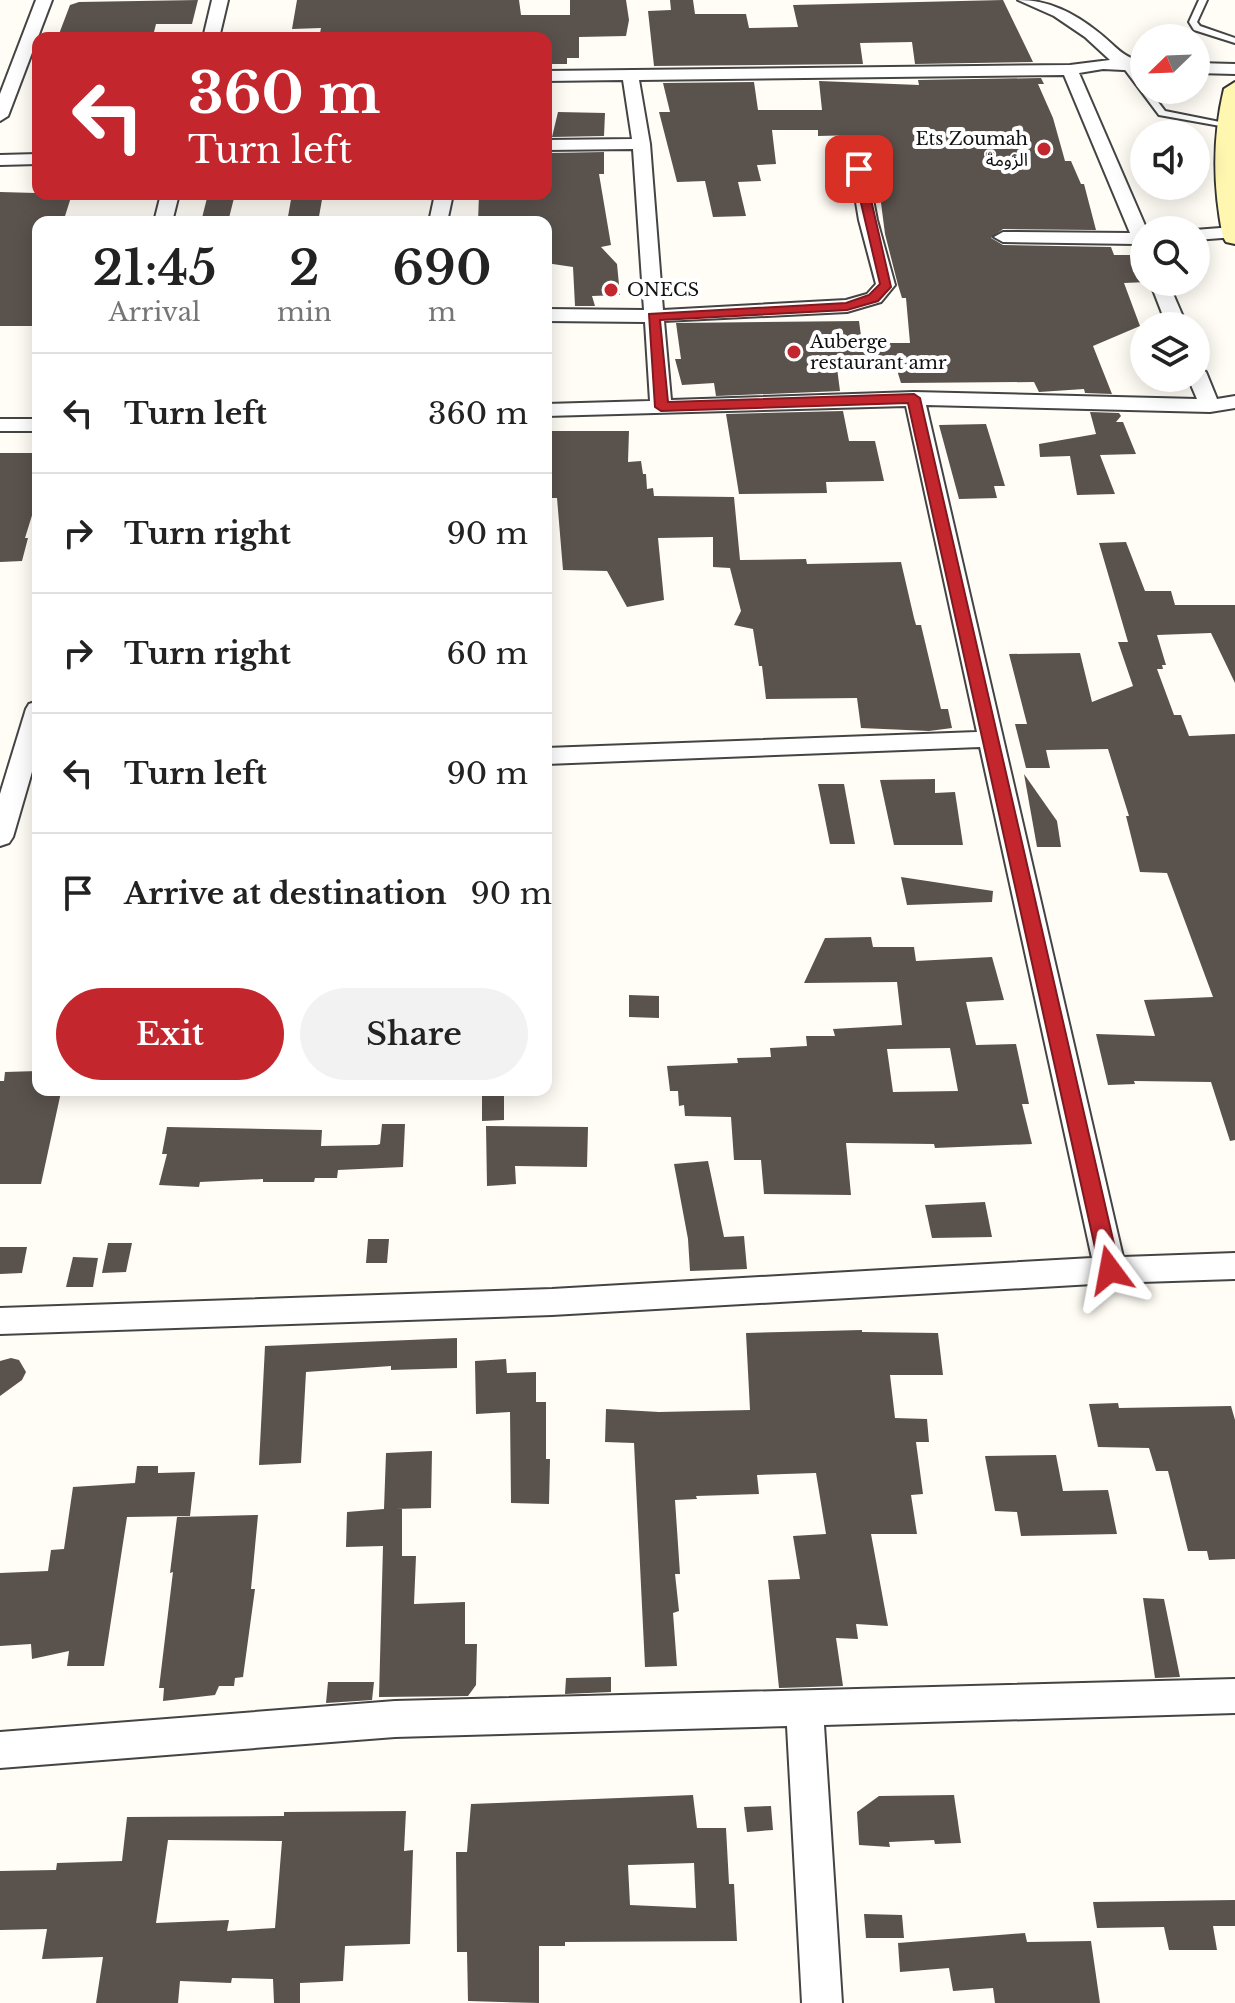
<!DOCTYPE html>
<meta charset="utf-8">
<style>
body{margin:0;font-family:"Libre Baskerville","Noto Sans Arabic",serif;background:#f2f2f2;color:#222;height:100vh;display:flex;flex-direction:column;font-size:30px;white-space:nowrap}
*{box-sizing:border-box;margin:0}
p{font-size:26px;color:#767676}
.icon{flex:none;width:44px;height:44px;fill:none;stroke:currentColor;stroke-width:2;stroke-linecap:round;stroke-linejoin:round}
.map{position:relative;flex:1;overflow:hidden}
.drawer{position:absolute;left:32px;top:216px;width:520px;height:880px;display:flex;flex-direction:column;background:#fff;border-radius:16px;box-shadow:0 4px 20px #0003}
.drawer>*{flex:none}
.guide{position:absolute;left:32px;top:32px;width:520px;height:168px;border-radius:16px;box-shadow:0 4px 20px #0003;background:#c4262e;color:#fff;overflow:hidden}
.needle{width:52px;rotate:247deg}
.buttons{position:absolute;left:1130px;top:24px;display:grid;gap:16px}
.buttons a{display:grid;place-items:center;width:80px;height:80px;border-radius:50%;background:#fff;box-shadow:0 4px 20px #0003;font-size:40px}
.pin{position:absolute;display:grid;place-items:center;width:68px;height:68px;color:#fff;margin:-34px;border-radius:16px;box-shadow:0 4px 12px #0006}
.me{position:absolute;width:88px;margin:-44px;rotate:347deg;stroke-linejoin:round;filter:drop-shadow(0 0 6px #0008)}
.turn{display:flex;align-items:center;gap:28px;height:168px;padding:0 24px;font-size:36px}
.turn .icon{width:104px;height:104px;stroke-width:2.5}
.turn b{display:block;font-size:56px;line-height:68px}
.eta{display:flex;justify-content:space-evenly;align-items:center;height:136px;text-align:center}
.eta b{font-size:48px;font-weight:600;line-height:56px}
.action{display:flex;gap:16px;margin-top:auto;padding:16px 24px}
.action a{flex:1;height:92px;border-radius:48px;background:#c4262e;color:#fff;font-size:32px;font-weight:600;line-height:92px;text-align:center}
.action a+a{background:#f2f2f2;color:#222}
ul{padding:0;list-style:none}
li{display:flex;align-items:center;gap:24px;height:120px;padding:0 24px;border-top:2px solid #e0e0e0}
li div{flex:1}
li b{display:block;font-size:30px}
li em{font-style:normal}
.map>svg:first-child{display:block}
.building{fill:#5a524d;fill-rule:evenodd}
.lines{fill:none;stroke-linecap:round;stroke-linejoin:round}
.lane-casing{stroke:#444;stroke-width:4}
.street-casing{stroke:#444;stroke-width:4}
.secondary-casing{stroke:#333;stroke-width:4}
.lane{fill:#fff;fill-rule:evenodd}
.street{fill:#fff;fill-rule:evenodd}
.secondary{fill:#fff6b0;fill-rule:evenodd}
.route{fill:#c4262e;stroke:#7f191e;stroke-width:2}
.poi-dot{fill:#c4262e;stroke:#fff;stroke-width:3}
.labels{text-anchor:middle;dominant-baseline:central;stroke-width:8;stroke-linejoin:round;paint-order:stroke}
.far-poi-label{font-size:18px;fill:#111;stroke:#fff;text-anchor:start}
</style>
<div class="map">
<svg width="1235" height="2003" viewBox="0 0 1235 2003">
<rect width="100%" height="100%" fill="#fffdf5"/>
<!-- building -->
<g class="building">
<path d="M198,0l-6,24h-36l-2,8 -95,2 11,-29 9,-3z"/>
<path d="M297,0h222l2,15h49v-15h56l3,20 -3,16 -47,1v21h-12v6h-21v-26h-227l2,-10 -29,1z"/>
<path d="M670,0h23l2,14h51l3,14 49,-1 -5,-22 210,-5 30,62 -118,2 -3,-22 -52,1 3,21 -209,2 -6,-55 23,-1z"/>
<path d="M1041,78l3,6h-6l15,34 12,43h6l10,23h3l12,46 -93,-1 -12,9 12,7 108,2 3,8h23l7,17v10h3l-23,1 16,43 -47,20 19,48 -27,-1 -1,-4 -45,3 -5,-10 -133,1 -5,-16 -59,1 3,23 -124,5 -2,-13 -32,2 -7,-26h6l-5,-36 183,-2 3,22h48l-4,-45h-4l-4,-13 -13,-51 -5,-39h-3l-4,-28h-3l-6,-27 -8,-5 -38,1v-6h-46l4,34 -19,1 4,16 -23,1 8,34 -33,1 -8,-36 -28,1 -18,-70h11l-7,-29 91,-1 4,28h64l-3,-29 100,4 -1,-5z"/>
<path d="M558,112l47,1 -1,23 -52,1z"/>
<path d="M604,152v22h-5l12,71 -10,2 16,17 3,31 -28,1 3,10h-20l-2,-39 -27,-4v-41h-68l1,-28h67l3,-41z"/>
<path d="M0,192l72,2 -7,22 -16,1 -3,5h-8v104h-38z"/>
<path d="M208,194h27l-7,28h-27z"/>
<path d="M292,194h31l-5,28h-31z"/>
<path d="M843,411l6,30h26l9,40 -58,1 1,11 -88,1 -13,-80z"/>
<path d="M1090,412l29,1 2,3 -5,6h7l13,32 -36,1 15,39 -38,1 -7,-39 -30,1 -1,-13 57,-10z"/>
<path d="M986,424l19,62h-11l3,12 -38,1 -20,-74z"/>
<path d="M549,431h80l-1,31 13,-1 2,13h3l1,15 6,-1 1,8 80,1 6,63 66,-1 1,5 94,-2 13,56 2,7h5l20,84h7l4,19 -23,3 -68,-3 -4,-30 -91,1 -4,-33h-3l-6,-37 -19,-4 7,-14 -11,-43 -17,-1v-30l-55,1 6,62 -37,7 -20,-36 -44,-1 -6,-72h-7z"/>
<path d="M0,453h38v43l-13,42h3l-6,23 -22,1z"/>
<path d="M1126,542l19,49h26l4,14h60v78l-24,-50 -54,2 9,30h-4l1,4h-6l17,46h7l8,21 46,-2v406l-5,1 -19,-59 -77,-1 1,3 -27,1 -12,-51 59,2 -11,-36 69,-3 -46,-124 -27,-1 -14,-56h3l-21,-67 -62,1 4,18h-24l-11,-44h12l-18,-70 71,-1 12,49 41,-16 -15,-44h10l-29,-99z"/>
<path d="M1024,774l33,47 4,26h-24z"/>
<path d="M935,779v14l20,-1 8,53h-69l-14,-65z"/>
<path d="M818,784h26l11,60h-25z"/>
<path d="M901,877l92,14 -1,11 -85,3z"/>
<path d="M871,937l2,10h41l2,14 76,-4 12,43 -38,2 10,43 40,-1 13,60h-7l10,40 -97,4 -1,-4 -88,-1 5,52 -87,-1 -3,-34h-27l-3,-43 -46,-1 -1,-11 -5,1 -1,-15h-8l-3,-25 71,-3 -1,-5 34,-1 -1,-9 37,-2 -1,-10h29l-2,-7 69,-4 -5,-43 -93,1 21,-45zM950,1048l8,43 -65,1 -6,-43z"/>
<path d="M629,995l30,1v22l-30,-1z"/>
<path d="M38,1071v19l23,2 -20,92h-41v-103h4l1,-9z"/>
<path d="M482,1090h22v30l-22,1z"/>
<path d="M382,1124h23l-2,43 -65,3 -1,8h-22l-1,4h-51v-3l-63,3 -1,5 -40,-2 8,-31h-5l5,-27 155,3 -1,16 56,-1 3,-1z"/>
<path d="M486,1126l102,1 -1,40 -72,-1 1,18 -29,2z"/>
<path d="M708,1161l16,76 20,-1 3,33 -57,2 -2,-32 -14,-75z"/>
<path d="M985,1202l7,35 -60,1 -7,-33z"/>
<path d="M368,1239h21l-2,24h-21z"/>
<path d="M108,1243h24l-6,29 -24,1z"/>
<path d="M0,1247h27l-5,26 -22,1z"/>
<path d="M73,1257l25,1 -5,29h-27z"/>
<path d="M862,1330v2l76,1 5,42h-53l5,43 32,1 2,23h-13l7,52 -12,1 6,39h-46l17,92 -32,-2 2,15 -22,-1 7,48 -64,2 -11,-108 32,-1 -7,-43 33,-2 -10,-61 -59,2 2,19 -63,2 1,3 -22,1 5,74h-5l4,37 -6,2 4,53 -32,1 -11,-224 -29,-1 1,-33 53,3 91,-2 -4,-77z"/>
<path d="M457,1338v30l-66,2v-4l-85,6 -5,91 -42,2 6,-119z"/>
<path d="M11,1358l8,2 7,12 -4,8 -22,16v-35z"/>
<path d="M506,1359l1,14 29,-1v30h10v57h4l-1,45 -38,-1 -1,-91 -34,2 -1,-53z"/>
<path d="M1118,1403l1,5 112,-2 4,14v139l-26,1 -2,-9h-19l-20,-80h-12l-7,-23 -51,-1 -9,-43z"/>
<path d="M432,1451l-1,57 -35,1h6v47h14l-2,48 51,-2v42h12l-1,41 -8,11 -89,1 4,-151 -37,1 1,-35 37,-3 2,-56z"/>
<path d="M1056,1455l7,36 45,-1 9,44 -96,2 -4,-24 -22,-1 -10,-55z"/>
<path d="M137,1466h21v7l37,-1 -5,44 -63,1 -23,149h-37l2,-15 -37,8 -1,-15 -31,2v-73l48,-2 3,-21 13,-1 9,-62 62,-4z"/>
<path d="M258,1515l-7,74h4l-12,88 -8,1 -1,8h-15l-4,9 -52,6 1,-13h-5l14,-116 -3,1 7,-56z"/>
<path d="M1143,1598l21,1 16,78 -25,1z"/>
<path d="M611,1677v15l-46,2 1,-16z"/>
<path d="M328,1682h46l-2,18 -46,3z"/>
<path d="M693,1795l4,33h29l3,56h5l3,57 -172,1v4h-26v57l-71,-2 -1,-49h-10l-1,-100h11l4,-48zM694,1863l2,45 -66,-3 -2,-40z"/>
<path d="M954,1795l7,48 -26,1 -1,-4 -45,2 1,5 -31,-2 -2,-33 22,-16z"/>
<path d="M771,1806l2,24 -26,2 -3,-25z"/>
<path d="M406,1811l-2,40 9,-1 -3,94 -65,2 -2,35 -43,2v20h-26l-1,-24 -41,-1 -1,5 -51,-2 -2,22h-82l7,-46 -61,2 5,-30 -47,1v-59l56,-1 1,-7 65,-2 5,-44 157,-1v-4zM168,1840l114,1 -7,87 -48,3 2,-11 -73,3z"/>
<path d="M1235,1900v26h-22l4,24h-48l-5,-23 -67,1 -4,-26z"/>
<path d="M864,1914l38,1 2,23h-38z"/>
<path d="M1025,1933l2,9 64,-1 9,62h-105l-2,-15 -40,3 -4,-23 -49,4 -2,-29z"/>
</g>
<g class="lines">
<!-- lane casing -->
<g class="lane-casing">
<g id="lane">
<path d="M1199,0h8l-10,22 3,4 35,12v5l-41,-13 -5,-8z"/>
<path d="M1123,63h6l15,20v7h5l16,21 65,13 -4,3 -67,-12 -36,-48z"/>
</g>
</g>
<!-- street casing -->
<g class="street-casing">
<g id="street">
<path d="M36,0h16l-44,116 -8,5v-27z"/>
<path d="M212,0h16l-9,38h-16z"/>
<path d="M1018,0c31,0 56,13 80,32 16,12 26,28 46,29v10l-41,-2 -24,4 68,157h-3v19l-9,-5 -132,-2 -9,-5 9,-5 127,1 -66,-158 -425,5 11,64 13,166 183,-10 21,-6 9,-10 -17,-64 -13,-77 8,-5 8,5 15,77 18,65 -14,17 -34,10 -183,9 7,79 243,-8 283,7 -9,-21h8v-12l10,6 11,27 18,-3v12l-25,4 -284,-7 197,852 112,-4v26l-125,4 -558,32 -552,19v-26l552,-19 540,-31 -112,-511 -434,17v-16l431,-16 -71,-326 -360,10v-12l104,-3 -5,-79 -99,-1v-12l98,1 -11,-161 -87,1v-10l86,-1 -9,-59 -77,1v-10l524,-6 40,-5 -25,-23 -31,-21z"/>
<path d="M1196,63l39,1v10l-39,-1z"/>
<path d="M38,154v10l-38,1v-10z"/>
<path d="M161,194h18l-7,28h-18z"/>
<path d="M435,194h18l-6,28h-18z"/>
<path d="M1234,227l1,10 -39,3 -2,-10z"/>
<path d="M1150,282h18l19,44h-20z"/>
<rect x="0" y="419" width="38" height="12"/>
<path d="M38,701v50l-25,86 -4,6 -9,3v-52l26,-85 3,-5z"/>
<path d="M1235,1679v34l-411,12 18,278h-40l-15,-277 -392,11 -395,31v-36l395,-31z"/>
</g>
</g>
<!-- secondary casing -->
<g class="secondary-casing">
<path id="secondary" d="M1235,82v162l-9,-2 -3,-5c-10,-50 -11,-98 1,-148z"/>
</g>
<!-- lane -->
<use href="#lane" class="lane"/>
<!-- street -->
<use href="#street" class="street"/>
<!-- secondary -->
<use href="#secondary" class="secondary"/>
</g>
<!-- route -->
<path class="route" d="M859,165l5,4 27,118 -13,14 -31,9 -187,10 8,82 246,-8 6,4 200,872 -3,5 -7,3 -7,-3 -3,-5 -192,-867 -247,8 -6,-4 -6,-93 197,-11 23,-8 11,-11 -27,-115z"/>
<!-- markers -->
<g class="poi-dot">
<circle cx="1044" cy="149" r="8"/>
<circle cx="611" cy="290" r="8"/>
<circle cx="794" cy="352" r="8"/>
</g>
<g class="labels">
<!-- far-poi labels -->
<g class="far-poi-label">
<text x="1028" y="139" text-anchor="end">Ets Zoumah<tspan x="1028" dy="21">الزومة</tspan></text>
<text x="627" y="290">ONECS</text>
<text x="810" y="342">Auberge<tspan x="810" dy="21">restaurant amr</tspan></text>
</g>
</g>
</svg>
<div class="buttons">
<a><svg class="needle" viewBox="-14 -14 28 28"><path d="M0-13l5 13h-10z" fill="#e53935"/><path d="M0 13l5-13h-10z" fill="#767676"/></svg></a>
<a><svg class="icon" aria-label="sound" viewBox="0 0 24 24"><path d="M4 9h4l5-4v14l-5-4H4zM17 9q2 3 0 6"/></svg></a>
<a><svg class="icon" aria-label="search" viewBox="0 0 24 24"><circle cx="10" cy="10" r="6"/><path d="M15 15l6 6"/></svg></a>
<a><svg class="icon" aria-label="layers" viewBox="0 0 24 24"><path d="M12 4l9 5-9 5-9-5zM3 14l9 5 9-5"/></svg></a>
</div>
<div class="pin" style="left:859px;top:169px;background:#d93025"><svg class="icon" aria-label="arrive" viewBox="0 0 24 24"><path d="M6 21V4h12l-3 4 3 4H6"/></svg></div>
<svg class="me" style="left:1110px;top:1270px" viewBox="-20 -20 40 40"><path d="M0-17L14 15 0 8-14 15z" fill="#c4262e" stroke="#fff" stroke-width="4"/></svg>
<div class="guide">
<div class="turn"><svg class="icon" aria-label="left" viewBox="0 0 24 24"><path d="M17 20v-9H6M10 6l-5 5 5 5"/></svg><div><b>360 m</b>Turn left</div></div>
</div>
<section class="drawer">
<div class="eta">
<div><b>21:45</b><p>Arrival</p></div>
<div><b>2</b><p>min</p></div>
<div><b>690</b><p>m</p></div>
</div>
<ul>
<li><svg class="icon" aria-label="left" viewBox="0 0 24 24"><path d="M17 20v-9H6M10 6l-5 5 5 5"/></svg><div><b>Turn left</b></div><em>360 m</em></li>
<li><svg class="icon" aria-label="right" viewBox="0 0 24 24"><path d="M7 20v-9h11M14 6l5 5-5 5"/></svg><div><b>Turn right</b></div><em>90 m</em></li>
<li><svg class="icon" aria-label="right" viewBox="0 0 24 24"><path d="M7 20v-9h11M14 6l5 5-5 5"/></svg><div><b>Turn right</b></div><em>60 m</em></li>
<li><svg class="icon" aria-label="left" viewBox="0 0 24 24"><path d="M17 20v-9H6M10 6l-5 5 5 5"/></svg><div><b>Turn left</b></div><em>90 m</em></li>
<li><svg class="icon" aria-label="arrive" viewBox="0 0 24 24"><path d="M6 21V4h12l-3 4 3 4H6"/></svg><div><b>Arrive at destination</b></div><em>90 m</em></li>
</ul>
<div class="action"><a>Exit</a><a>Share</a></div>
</section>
</div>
